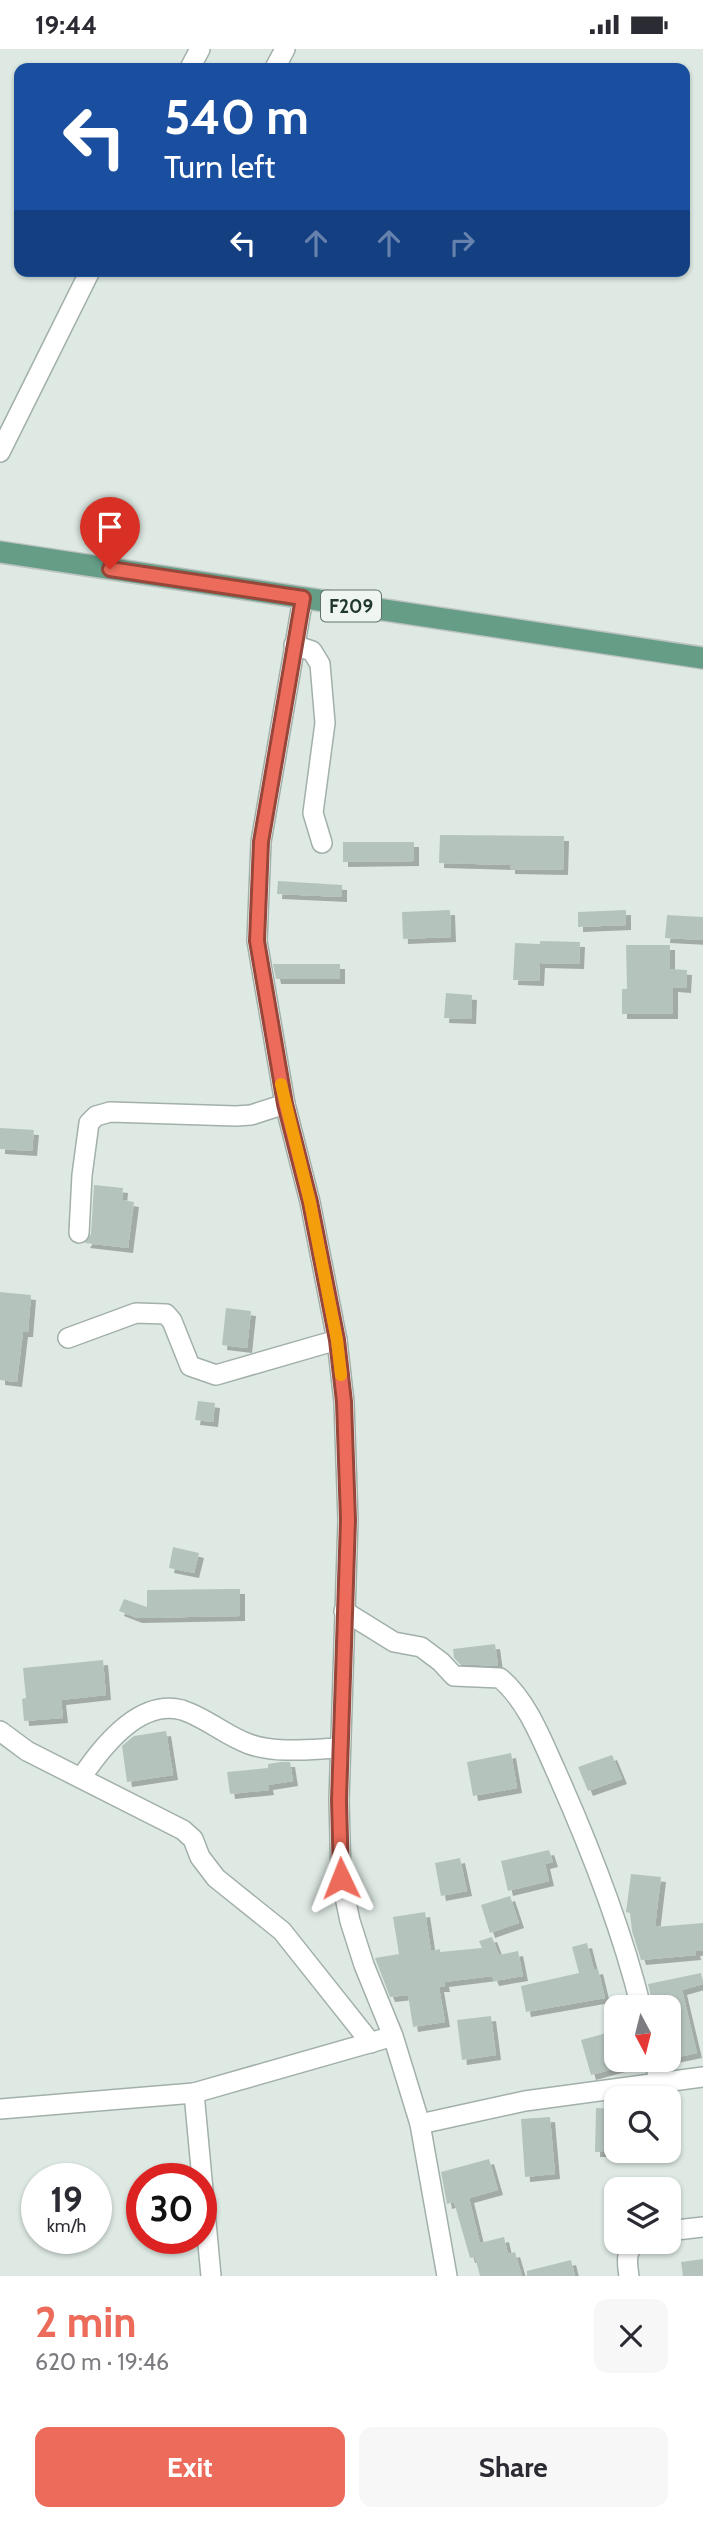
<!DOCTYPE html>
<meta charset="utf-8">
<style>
body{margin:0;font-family:Cabin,sans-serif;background:#f7f7f7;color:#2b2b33;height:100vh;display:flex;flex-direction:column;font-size:26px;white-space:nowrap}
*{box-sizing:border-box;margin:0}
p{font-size:23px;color:#7c7c81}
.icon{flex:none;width:38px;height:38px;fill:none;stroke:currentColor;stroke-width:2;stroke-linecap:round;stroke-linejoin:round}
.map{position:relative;height:2227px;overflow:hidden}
.panel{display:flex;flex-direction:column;background:#fff;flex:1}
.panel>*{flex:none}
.guide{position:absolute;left:14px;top:14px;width:676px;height:214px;border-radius:14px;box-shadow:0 2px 5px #0004;background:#1a4fa0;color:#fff;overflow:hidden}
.needle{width:46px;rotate:173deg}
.fabs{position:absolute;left:604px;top:1946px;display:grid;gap:14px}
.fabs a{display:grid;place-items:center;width:77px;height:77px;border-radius:14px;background:#fff;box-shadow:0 2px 5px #0004;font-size:35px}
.speed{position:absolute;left:21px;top:2114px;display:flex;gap:14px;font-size:35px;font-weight:700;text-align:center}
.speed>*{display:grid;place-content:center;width:91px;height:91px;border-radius:50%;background:#fff;box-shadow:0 2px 5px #0004;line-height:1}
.speed small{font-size:18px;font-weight:400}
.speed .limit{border:10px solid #d22;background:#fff;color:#111}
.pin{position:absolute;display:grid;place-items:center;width:60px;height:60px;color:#fff;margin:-72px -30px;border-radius:50% 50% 50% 0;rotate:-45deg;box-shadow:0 0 7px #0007}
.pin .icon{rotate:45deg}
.me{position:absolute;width:77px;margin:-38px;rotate:358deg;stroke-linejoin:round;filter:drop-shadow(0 0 5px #0008)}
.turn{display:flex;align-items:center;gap:24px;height:147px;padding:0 35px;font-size:32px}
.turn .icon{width:91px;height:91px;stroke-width:2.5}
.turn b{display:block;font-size:49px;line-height:60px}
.lanes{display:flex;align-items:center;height:66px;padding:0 35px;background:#0003;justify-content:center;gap:35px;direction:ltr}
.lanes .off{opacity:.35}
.round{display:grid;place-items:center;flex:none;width:74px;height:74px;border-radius:14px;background:#f7f7f7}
.head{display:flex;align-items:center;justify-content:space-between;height:119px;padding:0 35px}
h1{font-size:42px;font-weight:800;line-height:52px;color:#ec6b5a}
.cta{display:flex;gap:14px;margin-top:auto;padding:14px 35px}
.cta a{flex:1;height:80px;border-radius:14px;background:#ec6b5a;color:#fff;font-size:28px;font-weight:800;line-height:80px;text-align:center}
.cta a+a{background:#f7f7f7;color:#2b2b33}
.status{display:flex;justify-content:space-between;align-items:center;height:49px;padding:0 35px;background:#fff;direction:ltr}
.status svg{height:19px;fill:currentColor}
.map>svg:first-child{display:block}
.building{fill:#b4c4bc;filter:url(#shadow)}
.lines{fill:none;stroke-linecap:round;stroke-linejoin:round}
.minor-casing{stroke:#a2b0a9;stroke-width:22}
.major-casing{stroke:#bcc3c1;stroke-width:24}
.minor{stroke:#fff;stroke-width:19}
.major{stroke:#659d87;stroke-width:21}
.route-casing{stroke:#99463a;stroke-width:18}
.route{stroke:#ec6b5a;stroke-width:12}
.slow{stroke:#f59e0b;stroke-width:12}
.labels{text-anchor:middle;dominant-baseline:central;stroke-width:5;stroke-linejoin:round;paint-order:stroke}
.shield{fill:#eff6f1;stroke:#5f7169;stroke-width:2}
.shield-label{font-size:19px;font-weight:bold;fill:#21382f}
</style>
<div class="status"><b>19:44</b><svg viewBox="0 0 49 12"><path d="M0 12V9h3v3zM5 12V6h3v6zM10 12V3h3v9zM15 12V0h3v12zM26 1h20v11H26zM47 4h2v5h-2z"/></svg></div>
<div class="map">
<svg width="703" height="2227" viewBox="0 0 703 2227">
<defs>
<filter id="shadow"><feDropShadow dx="5" dy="5" stdDeviation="0" flood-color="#0004"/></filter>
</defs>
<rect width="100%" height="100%" fill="#dee9e3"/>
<!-- building -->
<g class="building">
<path d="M440,786l124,1 -1,34 -53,-1v-4l-71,-2z"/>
<path d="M343,793h71v19l-71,1z"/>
<path d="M278,832l64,4v12l-65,-3z"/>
<path d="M450,861l1,27 -48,2 -1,-27z"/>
<path d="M626,861v15l-48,2v-15z"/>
<path d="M667,866l36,2v23l-38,-2z"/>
<path d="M540,892l40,1 -1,22 -39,-1 -1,18 -26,-1 2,-37 25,1z"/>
<path d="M626,896h44v24l17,1 -1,18 -13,-1v27h-51v-25h5z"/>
<path d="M273,915h67v15h-64z"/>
<path d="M446,944l26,2 -1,24 -27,-1z"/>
<path d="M0,1079l34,2 -2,21 -32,-2z"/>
<path d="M94,1136l29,3 -1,12 12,2 -6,46 -43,-5 6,-9z"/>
<path d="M0,1243l31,3 -3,37h-5l-6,50 -17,-2z"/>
<path d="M226,1259l25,3 -4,37 -25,-3z"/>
<path d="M198,1352l17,2 -2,19 -18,-2z"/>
<path d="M173,1498l26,6 -5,20 -25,-5z"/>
<path d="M228,1540h12v27l-103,2 -18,-7 5,-12 23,8v-17z"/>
<path d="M495,1595l3,22 -38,-2 -6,-6 -1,-9z"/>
<path d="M103,1611l3,35 -45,5 2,18 -39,3 -2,-22 4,-1 -3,-30z"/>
<path d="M166,1682l7,44 -46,7 -5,-36 12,-10z"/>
<path d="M511,1704l6,35 -44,8 -6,-34z"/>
<path d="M612,1706l10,24 -34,12 -10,-24z"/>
<path d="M281,1713h9l3,19 -25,4 1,5 -39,4 -3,-22 41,-4v-4z"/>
<path d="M549,1801l4,12 -8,2 4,17 -41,10 -7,-30z"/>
<path d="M460,1809l7,33 -26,5 -6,-33z"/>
<path d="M631,1825l30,3 -6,50 48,-4v27l-8,1 1,4 -55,5 -9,-29 -2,-18 -4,-1z"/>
<path d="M510,1847l9,27 -29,10 -9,-28z"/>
<path d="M425,1863l6,39 9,-2v3l42,-4 -3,-7 13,-4 7,18 19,-4 5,25 -29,5 -2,-5 -48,6 1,5h-6l6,35 -32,5 -5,-32 -18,2 -15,-39 24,-4 -6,-37z"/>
<path d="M587,1894l7,27 4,-1 7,29 -79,14 -5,-26 58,-13 -7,-26z"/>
<path d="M701,1924l2,11 -21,6 15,63 -29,6v-57l-15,3 -5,-21z"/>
<path d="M491,1967l5,39 -34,5 -5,-40z"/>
<path d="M610,1983l10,35 -29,8 -10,-35z"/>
<path d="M596,2059l20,1v43h-21z"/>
<path d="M550,2068l5,57 -30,3 -4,-58z"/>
<path d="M489,2110l9,31 -29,8 11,45 24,-6 4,17 7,-2 7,24h-42l-5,-19 -5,1 -16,-56 -7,2 -6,-32z"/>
<path d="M703,2210v17h-20l-2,-14z"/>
<path d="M571,2211l4,16h-48v-5z"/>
</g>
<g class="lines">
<!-- minor casing -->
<g class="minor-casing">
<g id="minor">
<path d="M190,19l10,-19"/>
<path d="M275,19l10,-19"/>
<path d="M0,403l90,-181"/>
<path d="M303,549l-42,244 -4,99 28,163 25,98 27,138 7,62 4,118 -9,280 2,78 9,43 14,44 29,71 27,88 27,152"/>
<path d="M294,596l18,6 8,13 5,59 -12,90 9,30"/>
<path d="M79,1184l3,-58 7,-52 7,-7 14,-4 126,4 15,-1 34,-11"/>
<path d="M68,1289l68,-25 30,1 6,7 18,45 26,9 121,-35"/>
<path d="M344,1562l50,31 27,5 20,15 13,14 46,2c27,23 41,60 55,91 34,76 66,157 86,238"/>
<path d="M0,1682l27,20 156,79 10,9 7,18 16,21 66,53 89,112"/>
<path d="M81,1729c20,-30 58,-80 101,-68 23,7 44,26 67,34 29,10 62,5 91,4"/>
<path d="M654,2011l6,22"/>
<path d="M0,2060l194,-16"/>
<path d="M420,2075l105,-23 178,-24"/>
<path d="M668,2182l35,-4"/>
<path d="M211,2227l-17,-183 189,-54"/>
<path d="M629,2227c-2,-12 -4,-27 8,-34"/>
</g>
</g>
<!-- major casing -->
<g class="major-casing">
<path id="major" d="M0,503l703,106"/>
</g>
<!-- minor -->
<use href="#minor" class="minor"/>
<!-- major -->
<use href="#major" class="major"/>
</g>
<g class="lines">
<!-- route casing -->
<g class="route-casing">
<path id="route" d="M110,520l193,29 -42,244 -4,99 28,163 25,98 27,138 7,62 4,118 -9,280 2,78"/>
</g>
<!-- route -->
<use href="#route" class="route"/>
<!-- slow -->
<path class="slow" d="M281,1035l29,118 27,138 4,35"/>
</g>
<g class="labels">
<!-- shield labels -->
<rect class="shield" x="321" y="541.5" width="60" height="31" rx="5"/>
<g class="shield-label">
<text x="351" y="557">F209</text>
</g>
</g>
</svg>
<div class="fabs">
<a><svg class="needle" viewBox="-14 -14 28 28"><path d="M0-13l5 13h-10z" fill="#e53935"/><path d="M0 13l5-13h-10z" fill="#7c7c81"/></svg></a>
<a><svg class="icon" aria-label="search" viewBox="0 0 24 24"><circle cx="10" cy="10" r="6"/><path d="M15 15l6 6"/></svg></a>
<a><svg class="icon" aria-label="layers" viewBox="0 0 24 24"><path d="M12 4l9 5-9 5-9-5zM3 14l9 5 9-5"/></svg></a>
</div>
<div class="speed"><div>19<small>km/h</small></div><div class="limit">30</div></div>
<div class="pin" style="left:110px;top:520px;background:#d93025"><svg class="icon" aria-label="arrive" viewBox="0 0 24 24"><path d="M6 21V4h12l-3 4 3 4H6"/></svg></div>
<svg class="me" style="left:341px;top:1829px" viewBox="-20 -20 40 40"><path d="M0-17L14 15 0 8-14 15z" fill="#ec6b5a" stroke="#fff" stroke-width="4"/></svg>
<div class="guide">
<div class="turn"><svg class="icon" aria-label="left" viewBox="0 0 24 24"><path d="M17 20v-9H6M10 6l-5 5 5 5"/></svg><div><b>540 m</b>Turn left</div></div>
<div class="lanes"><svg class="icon" aria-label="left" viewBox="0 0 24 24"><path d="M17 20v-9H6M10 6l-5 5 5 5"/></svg><svg class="icon off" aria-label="ahead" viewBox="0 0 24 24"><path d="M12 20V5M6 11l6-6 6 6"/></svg><svg class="icon off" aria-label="ahead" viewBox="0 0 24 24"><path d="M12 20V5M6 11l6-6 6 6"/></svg><svg class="icon off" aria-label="right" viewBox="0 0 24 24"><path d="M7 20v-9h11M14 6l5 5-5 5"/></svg></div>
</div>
</div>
<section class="panel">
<div class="head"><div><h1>2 min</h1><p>620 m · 19:46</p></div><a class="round"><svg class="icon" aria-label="close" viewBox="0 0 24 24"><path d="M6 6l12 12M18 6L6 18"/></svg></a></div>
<div class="cta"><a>Exit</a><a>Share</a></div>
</section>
